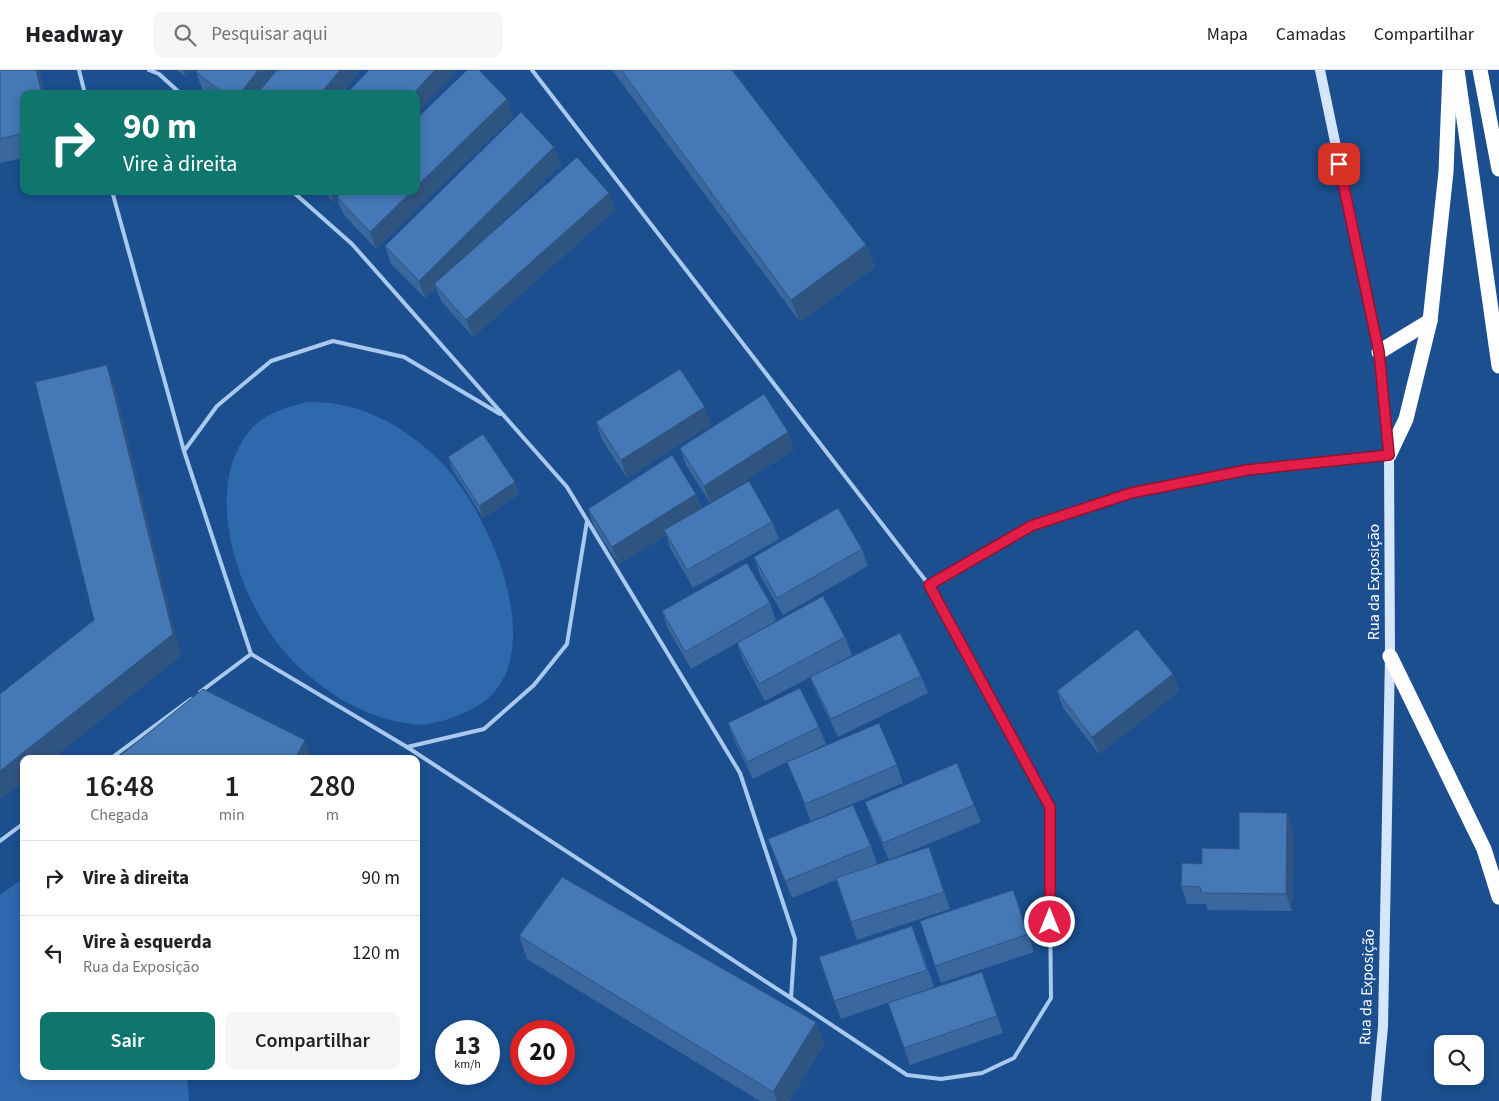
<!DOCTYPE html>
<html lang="pt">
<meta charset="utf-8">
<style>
body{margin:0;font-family:"Source Sans 3",sans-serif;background:#f6f6f6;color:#202124;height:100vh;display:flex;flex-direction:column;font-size:19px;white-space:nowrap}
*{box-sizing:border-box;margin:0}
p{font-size:16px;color:#757577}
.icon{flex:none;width:28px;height:28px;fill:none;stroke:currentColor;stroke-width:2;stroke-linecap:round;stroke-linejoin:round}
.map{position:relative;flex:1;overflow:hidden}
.side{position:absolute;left:20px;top:685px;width:400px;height:325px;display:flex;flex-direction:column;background:#fff;border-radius:10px;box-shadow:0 2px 8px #0003}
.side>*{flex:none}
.top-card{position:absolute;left:20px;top:20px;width:400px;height:105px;border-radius:10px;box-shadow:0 2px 8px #0003;background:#0f766e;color:#fff;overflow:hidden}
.buttons{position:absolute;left:1434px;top:965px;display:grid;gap:10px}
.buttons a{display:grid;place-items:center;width:50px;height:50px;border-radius:10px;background:#fff;box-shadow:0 2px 8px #0003;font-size:25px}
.speed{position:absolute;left:435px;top:950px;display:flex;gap:10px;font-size:25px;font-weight:700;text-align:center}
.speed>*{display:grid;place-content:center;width:65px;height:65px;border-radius:50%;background:#fff;box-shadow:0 2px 8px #0003;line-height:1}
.speed small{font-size:12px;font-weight:400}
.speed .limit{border:8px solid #d22;background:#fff;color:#111}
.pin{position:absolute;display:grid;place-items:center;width:42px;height:42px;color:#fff;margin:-21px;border-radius:10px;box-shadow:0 2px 8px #0006}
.me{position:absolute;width:55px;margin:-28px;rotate:0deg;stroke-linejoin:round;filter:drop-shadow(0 0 4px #0008)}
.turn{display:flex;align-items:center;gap:18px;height:105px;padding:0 20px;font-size:22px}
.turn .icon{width:65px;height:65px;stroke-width:2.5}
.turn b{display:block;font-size:35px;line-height:42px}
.eta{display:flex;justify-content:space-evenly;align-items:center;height:85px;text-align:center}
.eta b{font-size:30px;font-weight:600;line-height:35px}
.button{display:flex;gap:10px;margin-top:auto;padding:10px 20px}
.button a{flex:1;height:58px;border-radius:10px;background:#0f766e;color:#fff;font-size:20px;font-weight:600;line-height:58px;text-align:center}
.button a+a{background:#f6f6f6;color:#202124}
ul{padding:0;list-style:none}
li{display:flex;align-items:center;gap:15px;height:75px;padding:0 20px;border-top:1px solid #e0e0e0}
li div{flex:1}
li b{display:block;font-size:19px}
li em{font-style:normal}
header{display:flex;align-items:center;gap:30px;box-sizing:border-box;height:70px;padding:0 25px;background:#fff;border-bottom:1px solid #e0e0e0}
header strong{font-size:24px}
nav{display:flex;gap:28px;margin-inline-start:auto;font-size:18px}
.search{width:350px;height:45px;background:#f6f6f6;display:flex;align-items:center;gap:12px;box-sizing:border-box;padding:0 18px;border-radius:10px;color:#757577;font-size:19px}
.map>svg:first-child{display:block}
.green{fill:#2e69ad}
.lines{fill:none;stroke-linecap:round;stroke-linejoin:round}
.lane{stroke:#a9c9ee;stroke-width:4}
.secondary{stroke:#d6e6fa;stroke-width:10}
.highway{stroke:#fff;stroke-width:15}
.wall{fill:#3a679d}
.shaded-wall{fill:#305480}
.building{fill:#4478b7;stroke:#305480}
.route-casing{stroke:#92132f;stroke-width:12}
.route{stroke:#e11d48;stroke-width:9}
.labels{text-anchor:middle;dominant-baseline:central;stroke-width:4;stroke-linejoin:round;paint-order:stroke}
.street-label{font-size:16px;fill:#fff;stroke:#1b4f8f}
</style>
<header>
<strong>Headway</strong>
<div class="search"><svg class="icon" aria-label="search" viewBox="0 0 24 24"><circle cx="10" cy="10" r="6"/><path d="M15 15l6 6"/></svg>Pesquisar aqui</div>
<nav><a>Mapa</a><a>Camadas</a><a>Compartilhar</a></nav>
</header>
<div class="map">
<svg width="1499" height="1031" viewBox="0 0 1499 1031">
<rect width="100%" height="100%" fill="#1b4f8f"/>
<!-- green -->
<g class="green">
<path d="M306,332c53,-2 98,23 135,60 49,50 117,204 31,247 -16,8 -42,18 -60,15 -45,-5 -89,-32 -120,-64 -51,-51 -96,-174 -38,-234 14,-14 35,-19 52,-24z"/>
<path d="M24,808v198h163l2,25h-189v-206z"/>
</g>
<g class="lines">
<!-- lane -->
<g class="lane">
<path d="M79,0l6,24"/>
<path d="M149,0l10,4 22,20"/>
<path d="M532,0l397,515 120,222 2,191 -37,60 -32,15 -41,6 -34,-4 -116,-77"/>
<path d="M112,121l72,260 67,203 156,93 384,251 4,-59 -55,-166 -173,-286 -215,-243 -60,-53"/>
<path d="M184,381l33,-45 54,-45 62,-20 71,16 96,57"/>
<path d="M929,515l102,-59 100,-33 116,-23 138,-15"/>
<path d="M200,622l51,-38"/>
<path d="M407,677l77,-18 50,-44 33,-41 20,-123"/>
<path d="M110,689l81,-60"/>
<path d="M0,771l24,-18"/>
</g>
<!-- secondary -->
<path class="secondary" d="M1320,0l59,282 10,103 1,201 -7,371 -7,74"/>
<!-- highway -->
<g class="highway">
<path d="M1457,0l42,296"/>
<path d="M1480,0l19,99"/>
<path d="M1379,282l51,-31"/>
<path d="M1389,385l17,-36 24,-98 16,-149 4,-102"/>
<path d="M1390,586l94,193 15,48"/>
</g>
</g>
<!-- wall -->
<g class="wall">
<path d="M0,0h39l6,24h-21v64l-24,5z"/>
<path d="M177,0h14l-5,7z"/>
<path d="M197,0h164l-20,24h-132l-7,-5 -6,-17z"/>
<path d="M612,0h120l134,175 9,22 -75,55z"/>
<path d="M513,46l-137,133 -33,-35 -6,-16 -3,4 -11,-11h93z"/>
<path d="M554,77l7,17 -75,74 123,-45 6,17 -142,127 -32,-36 -5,-13 -11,10 -34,-34 -6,-18z"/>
<path d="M596,352l115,2 -84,54 -25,-38z"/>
<path d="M680,378l114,2 -84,53 -24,-38z"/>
<path d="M448,387l67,25 4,12 -36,24 -31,-49z"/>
<path d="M696,424l6,15 70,13 7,17 -86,49 -23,-40 -4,-13 -47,29 -25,-37 -6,-18z"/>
<path d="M862,479l6,17 -85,49 -23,-40 -6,-18z"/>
<path d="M770,533l6,18 -34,19 103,-3 7,18 -87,46 -22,-41 -6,-17 -46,26 -23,-40 -6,-18z"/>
<path d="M1173,604l6,17 -80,63 -36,-46 -6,-17z"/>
<path d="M921,606l7,17 -90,44 -21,-43 -7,-17z"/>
<path d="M728,653l91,4 7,17 -34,16 105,5 6,18 -92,38 -24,-59 -34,17 -19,-39z"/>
<path d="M865,732l109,3 7,17 -92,38 -18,-41z"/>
<path d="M1287,743l6,17 -1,81 -84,-1 -2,-6h-19l-6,-18 21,-22 37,-15z"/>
<path d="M768,769l103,7 6,18 -15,6 73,-6 15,45 -93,31 -21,-60 -44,18z"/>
<path d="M1013,820l21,62 -93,31 -6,-17z"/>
<path d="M519,866l297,86 8,22 -35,57h-29l-233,-142z"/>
<path d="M919,873l15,44 -93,32 -7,-18z"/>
<path d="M982,902l21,61 -93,32 -6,-17z"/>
</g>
<!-- shaded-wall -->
<g class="shaded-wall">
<path d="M36,0h3l6,24h-3z"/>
<path d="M183,0h8l-5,7z"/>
<path d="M258,0h19l-18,24h-19z"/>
<path d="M340,0h21l-20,24h-21z"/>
<path d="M435,0h23l-42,44v-20h-3z"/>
<path d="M507,29l6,17 -137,133 -6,-17 42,-41h4v-4z"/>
<path d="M554,77l7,17 -124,123 -3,-3 2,4 -11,10 -6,-17z"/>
<path d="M330,121h13l-9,11z"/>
<path d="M609,123l6,17 -142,127 -7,-17z"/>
<path d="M866,175l9,22 -75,55 -9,-22z"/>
<path d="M107,295l8,22 66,269 -129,103h-28v22l-24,19v-29l173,-137z"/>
<path d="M705,337l6,17 -84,54 -6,-18z"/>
<path d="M788,362l6,18 -84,53 -6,-17z"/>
<path d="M515,412l4,12 -36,24 -4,-12z"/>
<path d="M696,424l6,17 -38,19 2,5 -47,29 -7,-17z"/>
<path d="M1173,604l6,17 -80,63 -7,-17z"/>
<path d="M305,670l6,19h-16z"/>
<path d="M1287,743l6,17 -1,81 -6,-17z"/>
<path d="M929,777l6,17 15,45 -6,-17z"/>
<path d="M816,952l8,22 -35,57h-12l-4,-9z"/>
</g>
<!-- building -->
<g class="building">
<path d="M0,0h36l6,24h-18v39l-24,6z"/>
<path d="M197,0h61l-18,24h-15l-29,-22z"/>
<path d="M277,0h63l-20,24h-63z"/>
<path d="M369,0h66l-22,24h-67z"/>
<path d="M467,0h12l28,29 -91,88v-68z"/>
<path d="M621,0h111l134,175 -75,55z"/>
<path d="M521,42l33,35 -135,134 -34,-35z"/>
<path d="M577,87l32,36 -143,127 -32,-36z"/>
<path d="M343,121h69l-42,41 -33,-35z"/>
<path d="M107,295l66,269 -173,137v-77l94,-74 -59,-238z"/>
<path d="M680,299l25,38 -84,53 -25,-38z"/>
<path d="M764,324l24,38 -84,54 -24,-38z"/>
<path d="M483,364l32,48 -36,24 -31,-49z"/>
<path d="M672,385l24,39 -84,53 -24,-38z"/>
<path d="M749,411l23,41 -85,48 -23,-40z"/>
<path d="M838,438l24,41 -85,49 -23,-41z"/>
<path d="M747,493l23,40 -85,49 -23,-41z"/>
<path d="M823,526l22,41 -86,47 -22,-41z"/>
<path d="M1137,559l36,45 -81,63 -35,-46z"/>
<path d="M900,563l21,43 -90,43 -21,-42z"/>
<path d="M800,618l19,39 -72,35 -19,-39z"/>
<path d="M203,619l102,51 -10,19h-179z"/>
<path d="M879,653l18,42 -92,39 -18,-42z"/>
<path d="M957,693l17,42 -91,38 -18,-41z"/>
<path d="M853,735l18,41 -86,35 -17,-42z"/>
<path d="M1239,742l48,1 -1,81 -84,-1 -2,-6 -19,-1 1,-23 20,1v-16l37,1z"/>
<path d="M929,777l15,45 -93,30 -15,-44z"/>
<path d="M562,807l254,145 -43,70 -254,-156z"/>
<path d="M1013,820l15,44 -93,32 -15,-45z"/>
<path d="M912,856l15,44 -93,31 -15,-44z"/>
<path d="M982,902l15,44 -93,32 -16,-45z"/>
</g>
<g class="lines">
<!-- route casing -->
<g class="route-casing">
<path id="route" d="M1050,852v-115l-121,-222 102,-59 100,-33 116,-23 142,-15 -10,-103 -40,-188"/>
</g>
<!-- route -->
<use href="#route" class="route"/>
</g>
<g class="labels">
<!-- street labels -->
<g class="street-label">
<text transform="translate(1374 512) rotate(-90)">Rua da Exposição</text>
<text transform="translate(1367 917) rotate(-88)">Rua da Exposição</text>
</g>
</g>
</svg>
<div class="buttons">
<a><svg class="icon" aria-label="search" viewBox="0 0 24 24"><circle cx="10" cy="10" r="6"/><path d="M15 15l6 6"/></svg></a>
</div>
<div class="speed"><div>13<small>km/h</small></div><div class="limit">20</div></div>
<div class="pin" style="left:1339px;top:94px;background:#d93025"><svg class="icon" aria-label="arrive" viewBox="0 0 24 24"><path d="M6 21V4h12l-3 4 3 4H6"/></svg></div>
<svg class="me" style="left:1050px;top:852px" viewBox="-20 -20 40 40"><circle r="17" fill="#e11d48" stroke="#fff" stroke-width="3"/><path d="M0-11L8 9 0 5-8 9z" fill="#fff"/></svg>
<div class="top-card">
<div class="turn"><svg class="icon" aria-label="right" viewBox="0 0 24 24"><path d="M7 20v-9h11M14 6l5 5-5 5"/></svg><div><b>90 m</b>Vire à direita</div></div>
</div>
<section class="side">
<div class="eta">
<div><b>16:48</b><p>Chegada</p></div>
<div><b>1</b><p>min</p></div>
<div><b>280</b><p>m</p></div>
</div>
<ul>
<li><svg class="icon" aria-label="right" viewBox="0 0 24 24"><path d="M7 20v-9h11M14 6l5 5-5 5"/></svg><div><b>Vire à direita</b></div><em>90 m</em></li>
<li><svg class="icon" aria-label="left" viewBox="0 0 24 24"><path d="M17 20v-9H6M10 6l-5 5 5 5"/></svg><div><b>Vire à esquerda</b><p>Rua da Exposição</p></div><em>120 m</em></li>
</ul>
<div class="button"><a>Sair</a><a>Compartilhar</a></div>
</section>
</div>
